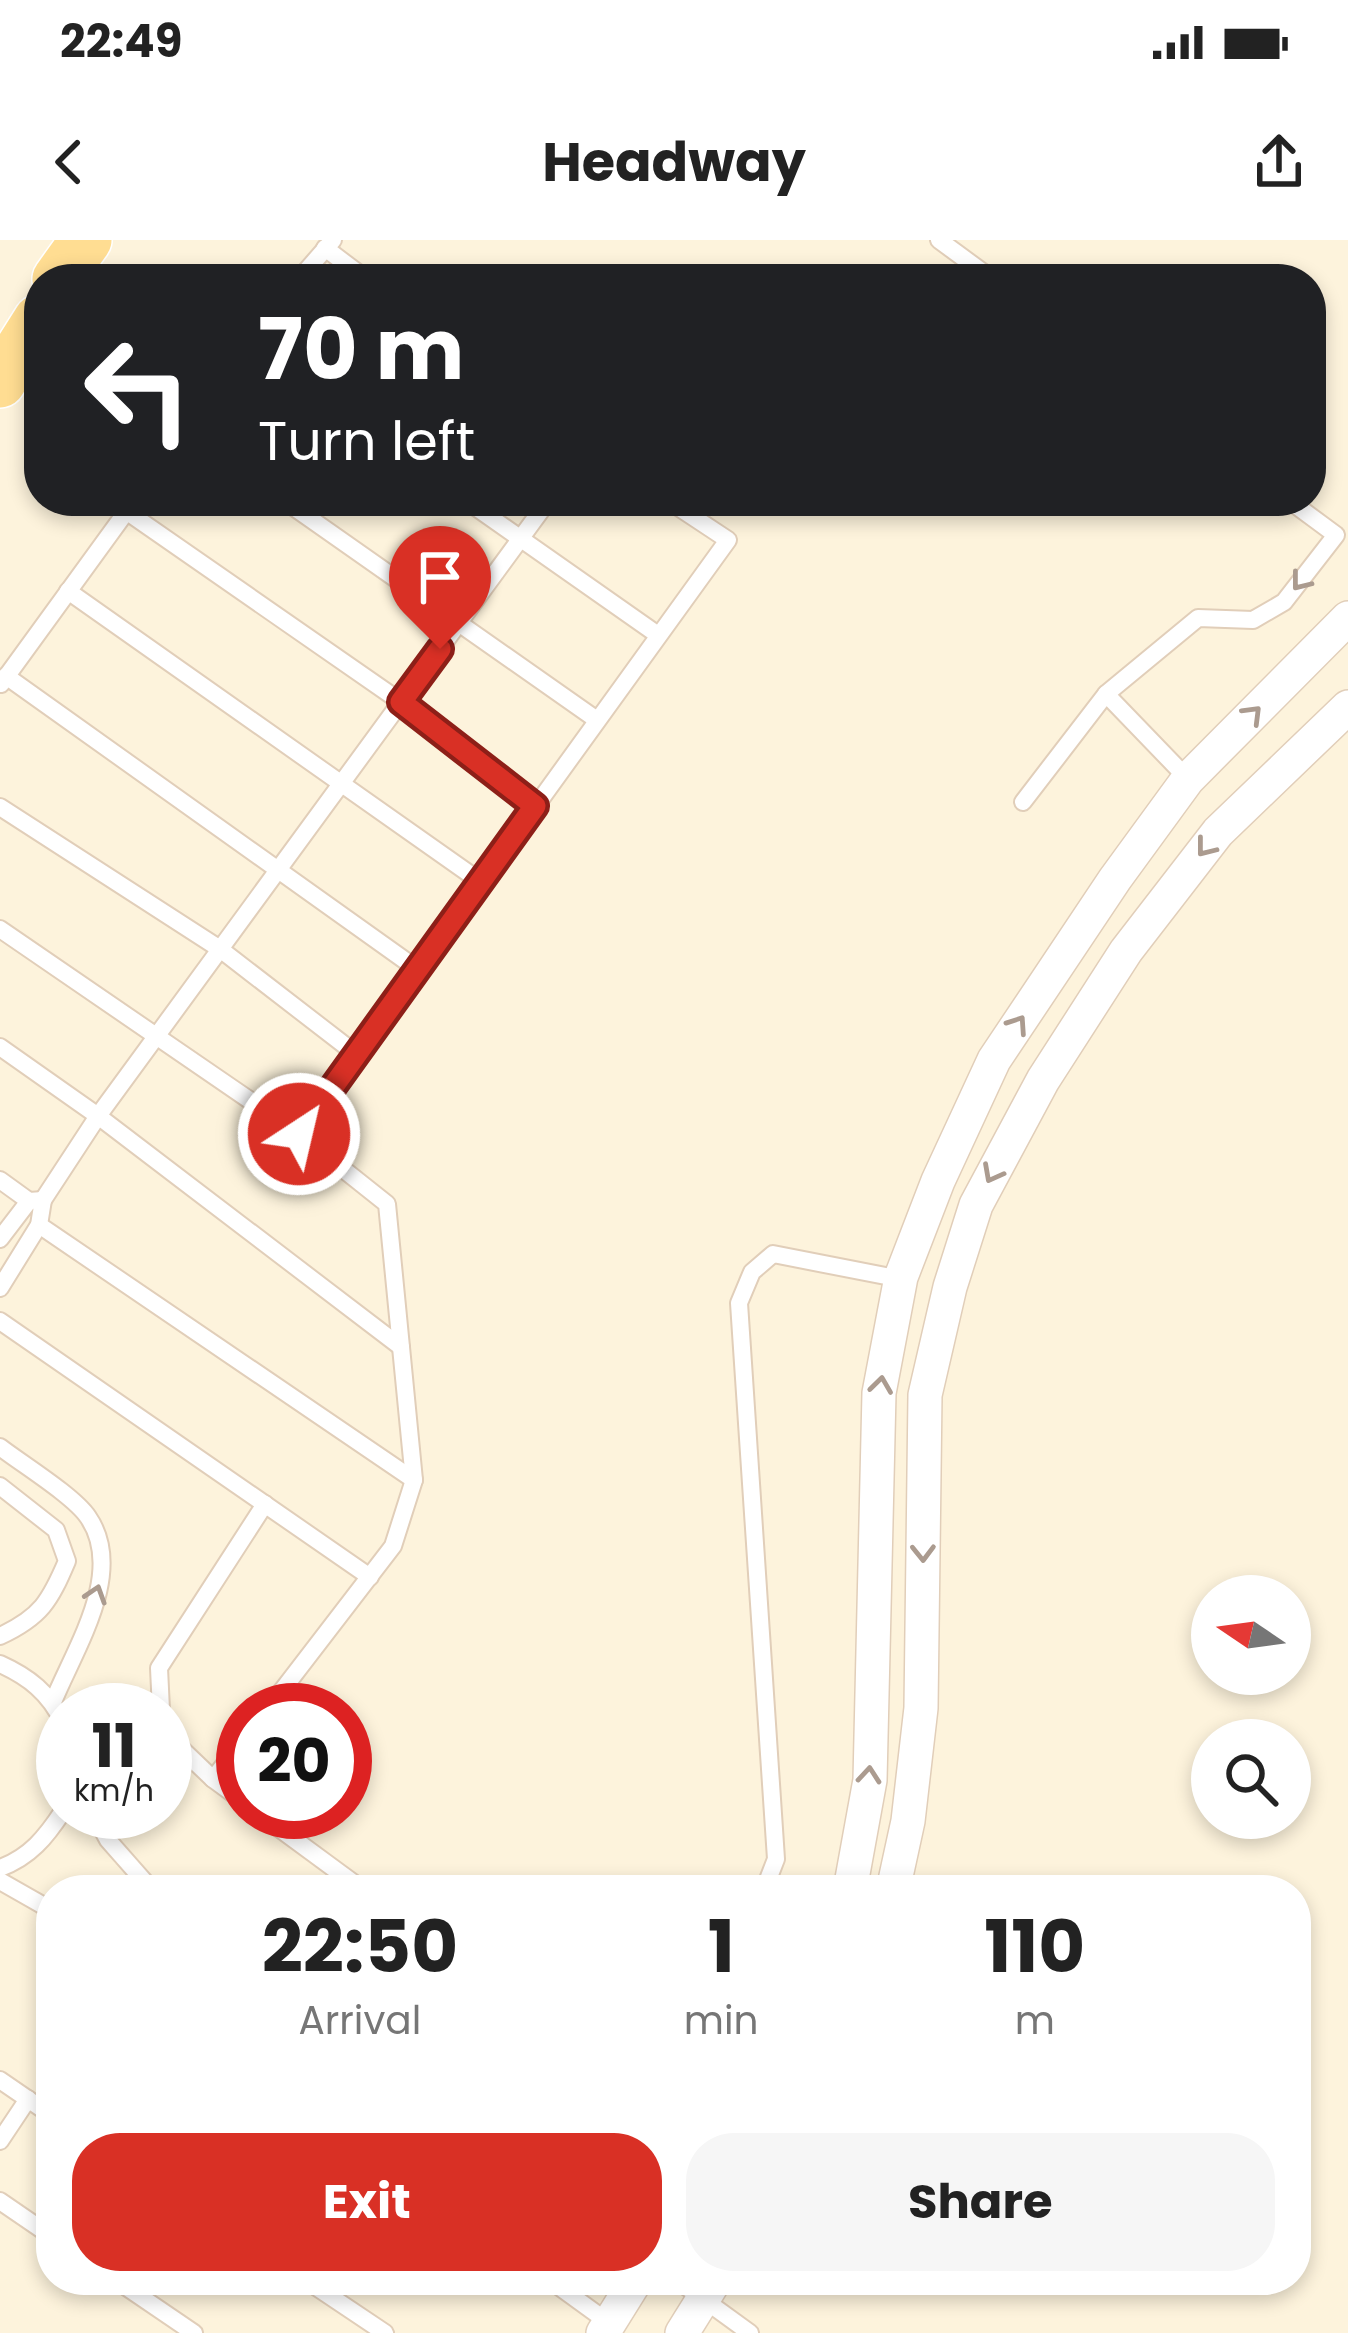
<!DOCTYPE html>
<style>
body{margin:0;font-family:Poppins,sans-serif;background:#f6f6f6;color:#222;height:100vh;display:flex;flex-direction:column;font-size:45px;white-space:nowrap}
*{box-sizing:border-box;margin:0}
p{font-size:39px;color:#767676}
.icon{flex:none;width:66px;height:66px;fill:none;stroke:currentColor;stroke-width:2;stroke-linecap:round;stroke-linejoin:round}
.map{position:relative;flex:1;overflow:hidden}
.panel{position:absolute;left:36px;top:1635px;width:1275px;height:420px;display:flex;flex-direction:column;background:#fff;border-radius:48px;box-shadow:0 6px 18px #0003}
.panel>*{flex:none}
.guide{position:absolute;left:24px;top:24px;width:1302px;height:252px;border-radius:48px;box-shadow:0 6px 18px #0003;background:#202124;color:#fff;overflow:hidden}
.needle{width:78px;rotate:283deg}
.buttons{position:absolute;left:1191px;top:1335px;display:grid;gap:24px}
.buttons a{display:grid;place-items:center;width:120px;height:120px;border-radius:50%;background:#fff;box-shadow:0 6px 18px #0003;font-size:60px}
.speed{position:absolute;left:36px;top:1443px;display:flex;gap:24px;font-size:60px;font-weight:700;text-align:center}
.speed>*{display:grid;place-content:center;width:156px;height:156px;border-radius:50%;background:#fff;box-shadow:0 6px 18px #0003;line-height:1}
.speed small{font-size:30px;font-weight:400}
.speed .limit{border:18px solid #d22;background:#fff;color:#111}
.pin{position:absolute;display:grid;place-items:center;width:102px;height:102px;color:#fff;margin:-123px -51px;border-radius:50% 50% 50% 0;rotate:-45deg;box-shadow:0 0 12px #0007}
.pin .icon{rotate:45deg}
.me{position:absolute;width:132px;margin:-66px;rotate:35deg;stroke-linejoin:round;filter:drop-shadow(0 0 9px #0008)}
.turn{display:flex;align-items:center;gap:42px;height:252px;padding:0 36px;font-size:54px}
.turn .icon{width:156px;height:156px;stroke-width:2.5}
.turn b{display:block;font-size:84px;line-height:102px}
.eta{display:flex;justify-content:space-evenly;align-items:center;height:204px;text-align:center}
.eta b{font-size:72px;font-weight:700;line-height:84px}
.action{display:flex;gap:24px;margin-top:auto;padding:24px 36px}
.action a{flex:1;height:138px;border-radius:48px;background:#d93025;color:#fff;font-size:48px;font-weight:700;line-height:138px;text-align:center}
.action a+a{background:#f6f6f6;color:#222}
.status{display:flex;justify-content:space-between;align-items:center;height:84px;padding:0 60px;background:#fff;direction:ltr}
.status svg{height:33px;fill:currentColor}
header{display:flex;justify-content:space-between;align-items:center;height:156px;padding:0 36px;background:#fff;font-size:54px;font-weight:700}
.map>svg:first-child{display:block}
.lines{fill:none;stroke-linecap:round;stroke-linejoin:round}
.lane-casing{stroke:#e1ceb9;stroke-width:20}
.street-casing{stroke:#e1ceb9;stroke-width:36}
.primary-casing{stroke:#fff;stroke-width:54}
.lane{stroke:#fff;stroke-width:16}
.street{stroke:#fff;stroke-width:33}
.primary{stroke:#ffdd92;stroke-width:51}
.oneway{stroke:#ab9b8f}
.route-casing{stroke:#8d1f18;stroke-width:30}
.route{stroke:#d93025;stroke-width:21}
</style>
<div class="status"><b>22:49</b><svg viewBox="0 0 49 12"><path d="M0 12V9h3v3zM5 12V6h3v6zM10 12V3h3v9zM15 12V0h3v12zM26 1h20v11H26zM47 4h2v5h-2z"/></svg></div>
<header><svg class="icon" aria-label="back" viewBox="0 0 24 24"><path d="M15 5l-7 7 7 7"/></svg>Headway<svg class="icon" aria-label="share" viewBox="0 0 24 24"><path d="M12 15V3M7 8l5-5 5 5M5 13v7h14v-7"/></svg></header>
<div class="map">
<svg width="1348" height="2093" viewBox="0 0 1348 2093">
<rect width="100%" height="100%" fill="#fdf3dc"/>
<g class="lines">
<!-- lane casing -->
<g class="lane-casing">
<g id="lane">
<path d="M939,0l53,39"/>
<path d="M325,8l41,31"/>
<path d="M299,39l34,-39"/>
<path d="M285,261l312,219"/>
<path d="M467,261l191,134"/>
<path d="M126,271l275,191 134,104"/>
<path d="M68,351l413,291"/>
<path d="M6,436l411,293"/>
<path d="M1,444l133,-183"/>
<path d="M1106,454l92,-76 55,2 31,-18 52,-67 -46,-34"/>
<path d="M1023,562l83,-108 82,85"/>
<path d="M0,567l220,142 136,105"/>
<path d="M0,689l299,205"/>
<path d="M0,807l98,69 303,231"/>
<path d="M0,940l29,21"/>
<path d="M43,960l55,-84 450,-615"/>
<path d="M39,985l375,255"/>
<path d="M0,999l29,-38 14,-1 -4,25 -39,63"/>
<path d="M0,1081l370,256"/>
<path d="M0,1207c22,17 74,49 88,70 38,55 -13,131 -35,185"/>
<path d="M0,1246l56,44 11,31c-17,40 -26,56 -67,75"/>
<path d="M0,1424c29,13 49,29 63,58"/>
<path d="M161,1470l-2,-42 106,-164"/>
<path d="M267,1470l126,-164 21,-66 -27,-276 -88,-70 429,-594 -59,-39"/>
<path d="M165,1484l4,13 44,42"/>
<path d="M243,1501l-30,38 30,22"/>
<path d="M93,1572l15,28 44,50"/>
<path d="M257,1572l106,78"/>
<path d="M0,1628c30,-11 46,-31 63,-57"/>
<path d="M0,1641l51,29"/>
<path d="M764,1650l12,-31 -37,-556 13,-31 21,-18 128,25"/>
<path d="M0,1840l51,35"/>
<path d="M0,1901l28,-42"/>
<path d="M0,1961l51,35"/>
<path d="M116,2040l78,53"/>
<path d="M306,2040l79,53"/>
<path d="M550,2040l62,45"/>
<path d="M677,2040l73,53"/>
</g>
</g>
<!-- street casing -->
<g class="street-casing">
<g id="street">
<path d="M850,1650l20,-110 9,-387 22,-116 37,-96 56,-121 121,-181 73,-100 160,-161"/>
<path d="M893,1650l15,-69 13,-113 4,-313 25,-108 26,-82 67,-125 83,-129 92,-119 130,-125"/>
<path d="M603,2093l33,-53"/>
<path d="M682,2093l33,-53"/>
</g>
</g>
<!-- primary casing -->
<g class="primary-casing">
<g id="primary">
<path d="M58,39l28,-39"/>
<path d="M0,142l39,-62"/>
</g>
</g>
<!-- lane -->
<use href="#lane" class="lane"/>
<!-- street -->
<use href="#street" class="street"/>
<!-- primary -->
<use href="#primary" class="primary"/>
</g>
<!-- one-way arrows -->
<defs><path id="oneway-chevron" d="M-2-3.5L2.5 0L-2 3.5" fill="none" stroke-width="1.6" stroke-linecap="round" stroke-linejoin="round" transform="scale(3)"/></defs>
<g class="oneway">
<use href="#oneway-chevron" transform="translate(1300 342) rotate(128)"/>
<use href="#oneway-chevron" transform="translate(1253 474) rotate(-45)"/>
<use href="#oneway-chevron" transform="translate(1205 608) rotate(128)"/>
<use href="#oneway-chevron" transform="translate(1018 784) rotate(-56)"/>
<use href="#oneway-chevron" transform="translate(992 934) rotate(118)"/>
<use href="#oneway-chevron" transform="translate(881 1145) rotate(-82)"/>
<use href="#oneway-chevron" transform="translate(923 1313) rotate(89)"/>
<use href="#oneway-chevron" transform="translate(96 1354) rotate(-72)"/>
<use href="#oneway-chevron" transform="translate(869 1535) rotate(-85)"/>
</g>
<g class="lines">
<!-- route casing -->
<g class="route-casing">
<path id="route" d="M299,894l236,-328 -134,-104 39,-53"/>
</g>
<!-- route -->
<use href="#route" class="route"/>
</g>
</svg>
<div class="buttons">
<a><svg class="needle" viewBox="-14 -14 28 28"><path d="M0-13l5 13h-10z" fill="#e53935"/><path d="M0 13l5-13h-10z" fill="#767676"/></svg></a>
<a><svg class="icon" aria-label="search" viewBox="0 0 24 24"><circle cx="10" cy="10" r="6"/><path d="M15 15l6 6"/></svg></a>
</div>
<div class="speed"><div>11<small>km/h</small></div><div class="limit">20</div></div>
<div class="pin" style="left:440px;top:409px;background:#d93025"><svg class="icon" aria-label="arrive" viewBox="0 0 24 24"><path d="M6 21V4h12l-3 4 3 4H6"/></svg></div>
<svg class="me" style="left:299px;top:894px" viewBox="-20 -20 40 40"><circle r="17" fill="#d93025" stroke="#fff" stroke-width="3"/><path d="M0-11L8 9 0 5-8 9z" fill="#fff"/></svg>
<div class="guide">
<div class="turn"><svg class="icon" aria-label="left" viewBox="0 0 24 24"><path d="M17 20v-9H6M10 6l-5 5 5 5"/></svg><div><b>70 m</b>Turn left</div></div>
</div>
<section class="panel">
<div class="eta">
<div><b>22:50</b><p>Arrival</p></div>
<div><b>1</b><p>min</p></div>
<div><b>110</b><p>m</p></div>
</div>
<div class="action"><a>Exit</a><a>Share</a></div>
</section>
</div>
